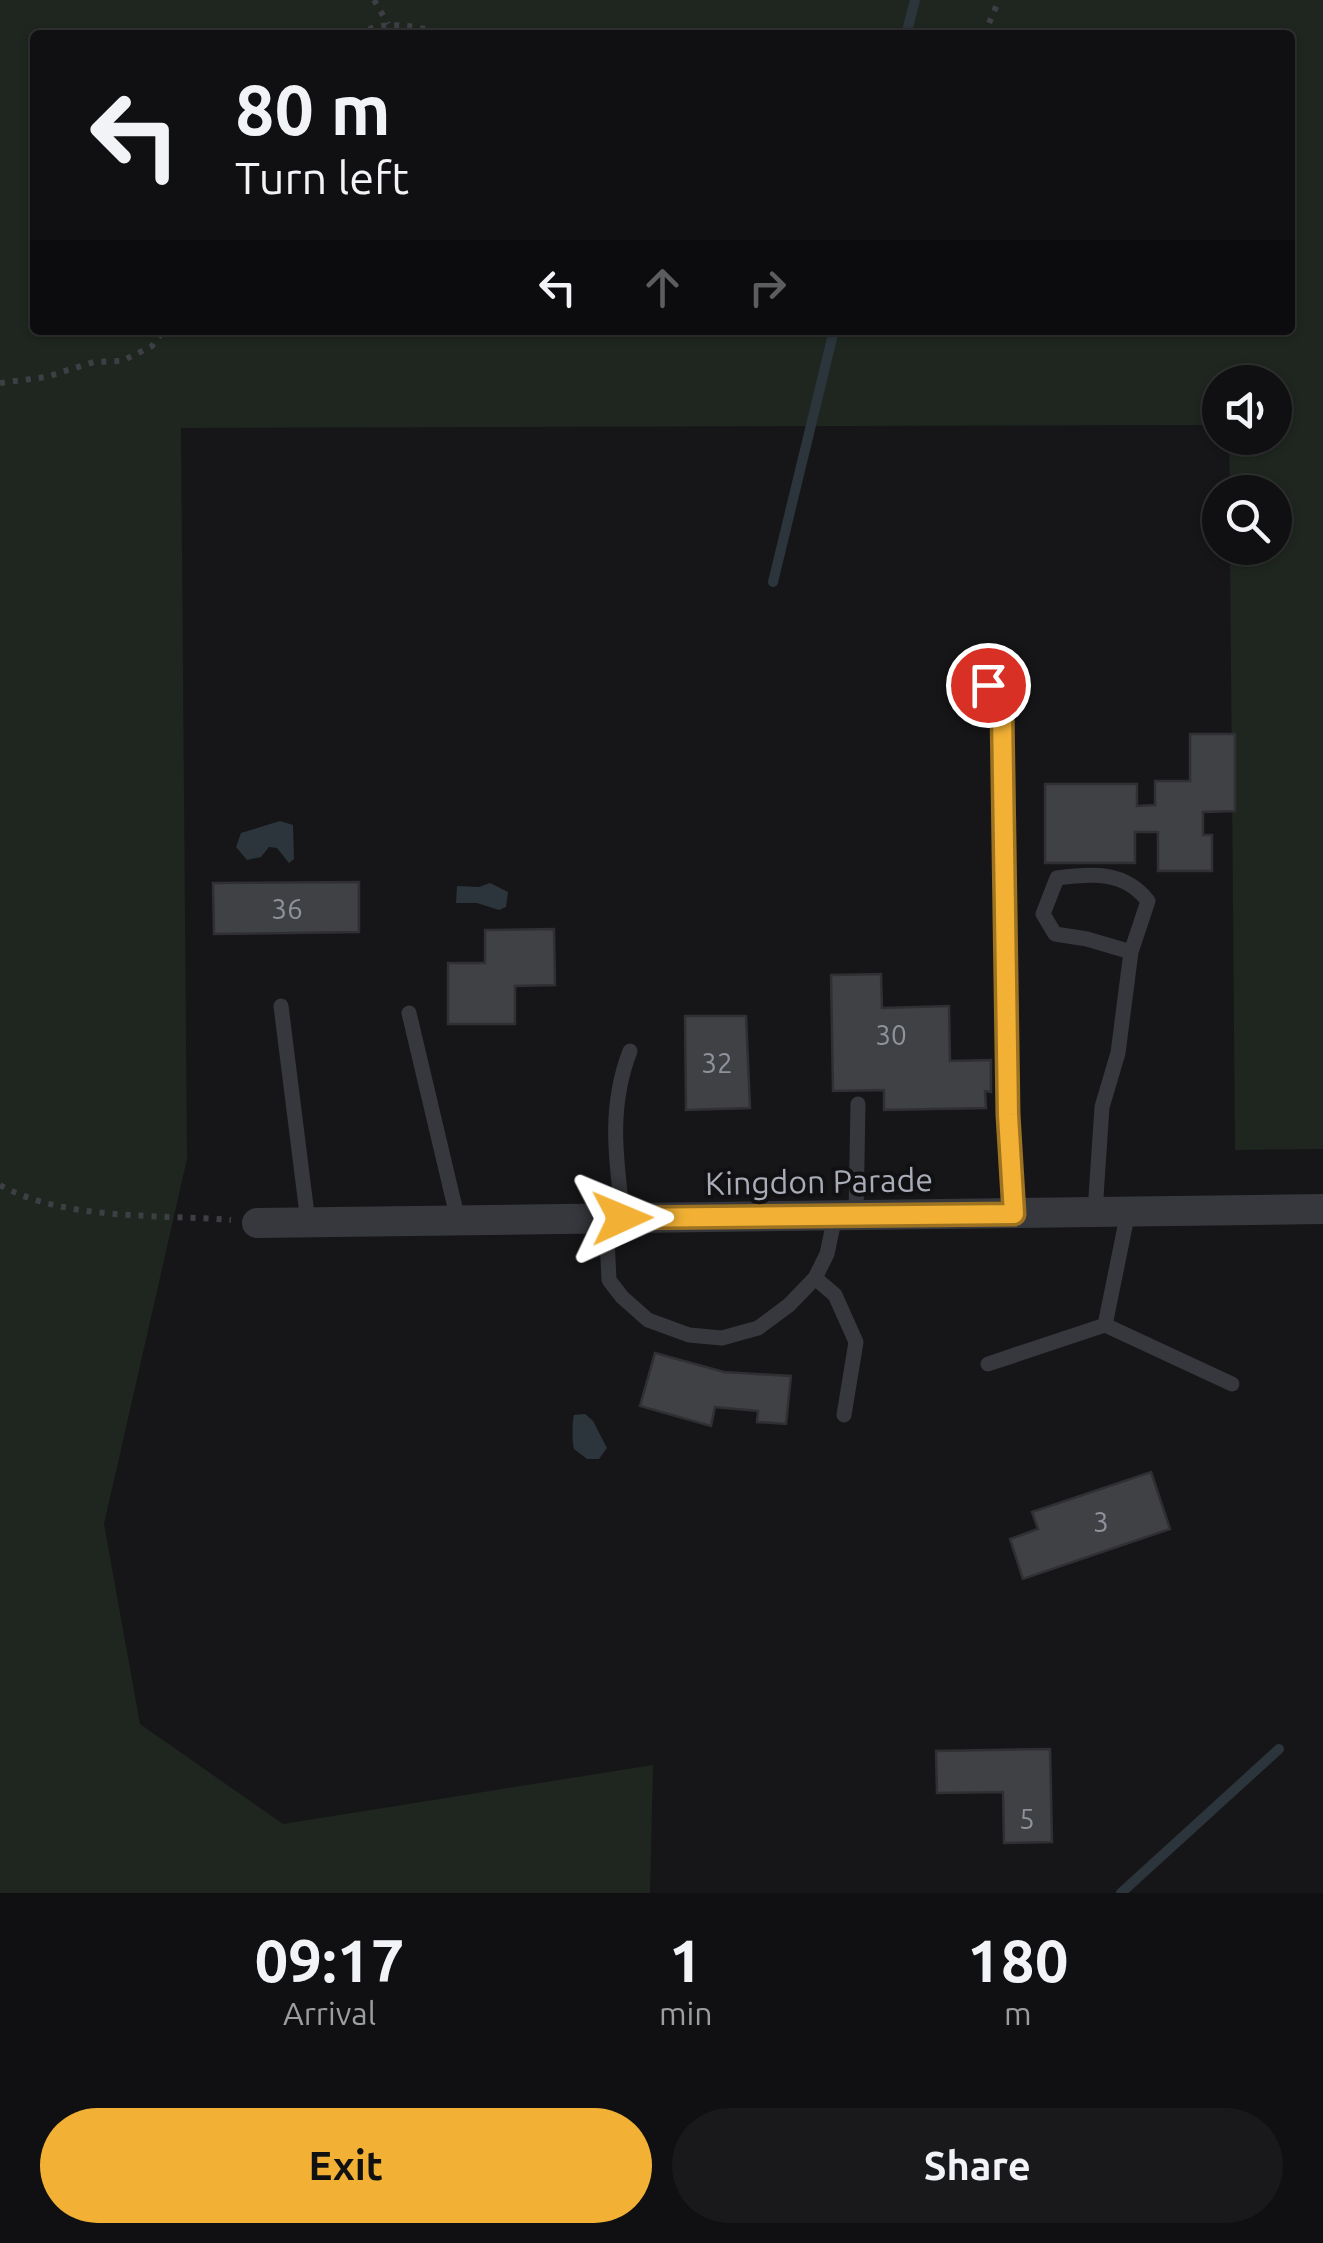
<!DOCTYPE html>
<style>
body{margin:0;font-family:Ubuntu,sans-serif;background:#19191b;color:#f1f3f6;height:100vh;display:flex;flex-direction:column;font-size:38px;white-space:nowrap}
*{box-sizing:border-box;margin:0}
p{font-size:32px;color:#9c9d9f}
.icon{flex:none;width:55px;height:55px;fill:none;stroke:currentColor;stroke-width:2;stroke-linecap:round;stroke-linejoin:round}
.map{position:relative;height:1893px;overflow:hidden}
.panel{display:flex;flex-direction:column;background:#101012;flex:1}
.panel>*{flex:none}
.guide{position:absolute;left:30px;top:30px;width:1265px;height:305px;border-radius:10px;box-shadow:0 2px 8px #0004,0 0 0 2px #303032;background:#101012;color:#f1f3f6;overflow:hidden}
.controls{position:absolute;left:1202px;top:365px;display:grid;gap:20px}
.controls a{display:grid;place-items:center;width:90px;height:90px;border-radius:50%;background:#101012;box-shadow:0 2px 8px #0004,0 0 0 2px #303032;font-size:50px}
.pin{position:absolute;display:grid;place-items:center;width:85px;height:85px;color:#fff;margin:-42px;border:5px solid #fff;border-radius:50%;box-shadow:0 2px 10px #0007}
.me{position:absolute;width:110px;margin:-55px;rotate:89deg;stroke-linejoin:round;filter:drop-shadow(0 0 8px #0008)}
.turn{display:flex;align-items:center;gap:35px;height:210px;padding:0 40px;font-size:45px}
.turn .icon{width:130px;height:130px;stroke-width:2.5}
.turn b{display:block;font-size:70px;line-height:85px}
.lanes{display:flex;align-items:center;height:95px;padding:0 40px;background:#0003;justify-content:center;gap:50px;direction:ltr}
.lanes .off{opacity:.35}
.eta{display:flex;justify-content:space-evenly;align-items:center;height:170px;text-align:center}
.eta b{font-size:60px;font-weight:700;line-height:70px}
.primary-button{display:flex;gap:20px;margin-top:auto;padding:20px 40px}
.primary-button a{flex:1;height:115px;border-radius:60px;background:#f2b134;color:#111;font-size:40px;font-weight:700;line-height:115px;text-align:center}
.primary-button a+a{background:#19191b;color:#f1f3f6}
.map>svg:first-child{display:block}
.green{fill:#1e261f;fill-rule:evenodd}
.water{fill:#2c353c}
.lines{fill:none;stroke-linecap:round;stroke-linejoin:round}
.stream{stroke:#2c353c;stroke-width:10}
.building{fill:#404145;stroke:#303034;stroke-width:2.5}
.path{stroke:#3d3f44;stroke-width:6;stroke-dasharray:5 8;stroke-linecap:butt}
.lane{stroke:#37383d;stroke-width:15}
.street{stroke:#37383d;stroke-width:30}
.route-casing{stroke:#9d7322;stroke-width:25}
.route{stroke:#f2b134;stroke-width:18}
.labels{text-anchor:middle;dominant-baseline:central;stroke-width:8;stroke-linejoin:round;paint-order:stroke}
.number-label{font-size:28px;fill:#8e929b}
.street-label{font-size:32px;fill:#a8adb8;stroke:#111113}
</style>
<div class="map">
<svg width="1323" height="1893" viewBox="0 0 1323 1893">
<rect width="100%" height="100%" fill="#161618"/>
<!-- green -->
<path class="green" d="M0,0h1323v1149l-88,1 -5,-602h45v-56h-45l-1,-54h46v-56h-55v43l-1039,3 6,731 -83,365 36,200 143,100 370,-59 -3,128h-650zM35,35h1255v295h-1255z"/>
<!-- water -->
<g class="water">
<path d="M280,821l13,4 1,34 -5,4 -12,-15 -8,-1 -8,10 -14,3 -11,-13 5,-14z"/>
<path d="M490,883l18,9 -2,15 -7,3 -22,-7h-21l1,-17 22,1z"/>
<path d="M585,1414l8,7 14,27 -8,11h-12l-13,-10c-2,-5 -2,-29 0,-34z"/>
</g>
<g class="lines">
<!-- stream -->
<g class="stream">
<path d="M906,35l9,-35"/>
<path d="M773,582l61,-252"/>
<path d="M1121,1893l158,-144"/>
</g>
</g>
<!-- building -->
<g class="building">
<path d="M1190,734h45v77l-32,1v23h9v36h-54v-39h-23v31h-90v-79h92v22l18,-1v-24h35z"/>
<path d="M359,882v50l-145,2 -1,-51z"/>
<path d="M554,929l1,56 -40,1v38h-67v-61h37v-33z"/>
<path d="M881,974l1,34 67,-2 1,55 41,-1v32l-6,-1 1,17 -102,2v-20l-51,1 -2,-116z"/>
<path d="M685,1016h61l4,92 -64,2z"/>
<path d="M655,1353l69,19 67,4 -5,48 -29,-2 1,-11 -43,-4 -4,19 -71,-20z"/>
<path d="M1151,1472l19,57 -147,50 -13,-40 28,-10 -6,-17z"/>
<path d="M1050,1749l2,93 -48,1 -1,-51 -66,1 -1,-42z"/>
</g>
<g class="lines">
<!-- path -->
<g class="path">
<path d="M374,0l14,24"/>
<path d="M357,35c28,-18 65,-7 95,0"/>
<path d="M984,35l15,-35"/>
<path d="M0,383l46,-6 48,-15 28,-1 30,-15 12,-16"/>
<path d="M0,1185c65,36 157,29 231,35"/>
</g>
<!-- lane -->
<g class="lane">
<path d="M988,685l15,25 5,405 6,98"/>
<path d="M281,1006l27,216"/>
<path d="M409,1013l49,207"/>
<path d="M1095,1212l7,-105 16,-54 13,-101 17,-51c-23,-30 -56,-28 -91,-23l-14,36 12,20 32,5 44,13"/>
<path d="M856,1215l2,-111"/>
<path d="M606,1218l3,62 13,17 26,23 41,15 33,3 36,-10 31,-23 26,-27 12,-24 8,-38"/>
<path d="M623,1218c-7,-59 -15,-110 7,-167"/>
<path d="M815,1278l20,17 21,47 -12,73"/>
<path d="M1105,1325l127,59"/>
<path d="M988,1364l117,-39 23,-113"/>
</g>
<!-- street -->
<path class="street" d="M257,1223l1066,-14"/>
</g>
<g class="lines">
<!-- route casing -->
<g class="route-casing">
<path id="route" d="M622,1218l392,-4 -6,-99 -6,-405 -14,-25"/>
</g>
<!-- route -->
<use href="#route" class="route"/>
</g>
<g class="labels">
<!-- number labels -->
<g class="number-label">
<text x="287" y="908">36</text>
<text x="891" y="1034">30</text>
<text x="717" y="1062">32</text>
<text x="1101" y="1521">3</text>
<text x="1027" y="1818">5</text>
</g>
<!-- street labels -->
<g class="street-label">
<text transform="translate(819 1181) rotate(-1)">Kingdon Parade</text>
</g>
</g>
</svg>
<div class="controls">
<a><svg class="icon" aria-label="sound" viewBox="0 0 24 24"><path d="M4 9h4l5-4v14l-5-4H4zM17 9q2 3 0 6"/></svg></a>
<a><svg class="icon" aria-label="search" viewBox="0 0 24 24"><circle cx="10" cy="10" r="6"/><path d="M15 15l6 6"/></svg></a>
</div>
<div class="pin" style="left:988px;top:685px;background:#d93025"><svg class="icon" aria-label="arrive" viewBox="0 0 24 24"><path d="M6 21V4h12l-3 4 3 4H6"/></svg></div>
<svg class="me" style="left:622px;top:1218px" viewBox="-20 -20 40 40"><path d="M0-17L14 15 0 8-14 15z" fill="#f2b134" stroke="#fff" stroke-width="4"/></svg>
<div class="guide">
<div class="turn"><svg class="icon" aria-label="left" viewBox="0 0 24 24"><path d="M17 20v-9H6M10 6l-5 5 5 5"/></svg><div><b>80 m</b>Turn left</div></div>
<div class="lanes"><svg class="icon" aria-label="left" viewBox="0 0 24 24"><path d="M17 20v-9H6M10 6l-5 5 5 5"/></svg><svg class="icon off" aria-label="ahead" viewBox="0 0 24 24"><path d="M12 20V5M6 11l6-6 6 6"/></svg><svg class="icon off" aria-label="right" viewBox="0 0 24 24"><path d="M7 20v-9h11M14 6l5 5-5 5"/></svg></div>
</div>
</div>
<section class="panel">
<div class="eta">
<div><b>09:17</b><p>Arrival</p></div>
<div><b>1</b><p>min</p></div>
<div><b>180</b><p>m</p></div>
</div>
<div class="primary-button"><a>Exit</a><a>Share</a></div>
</section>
